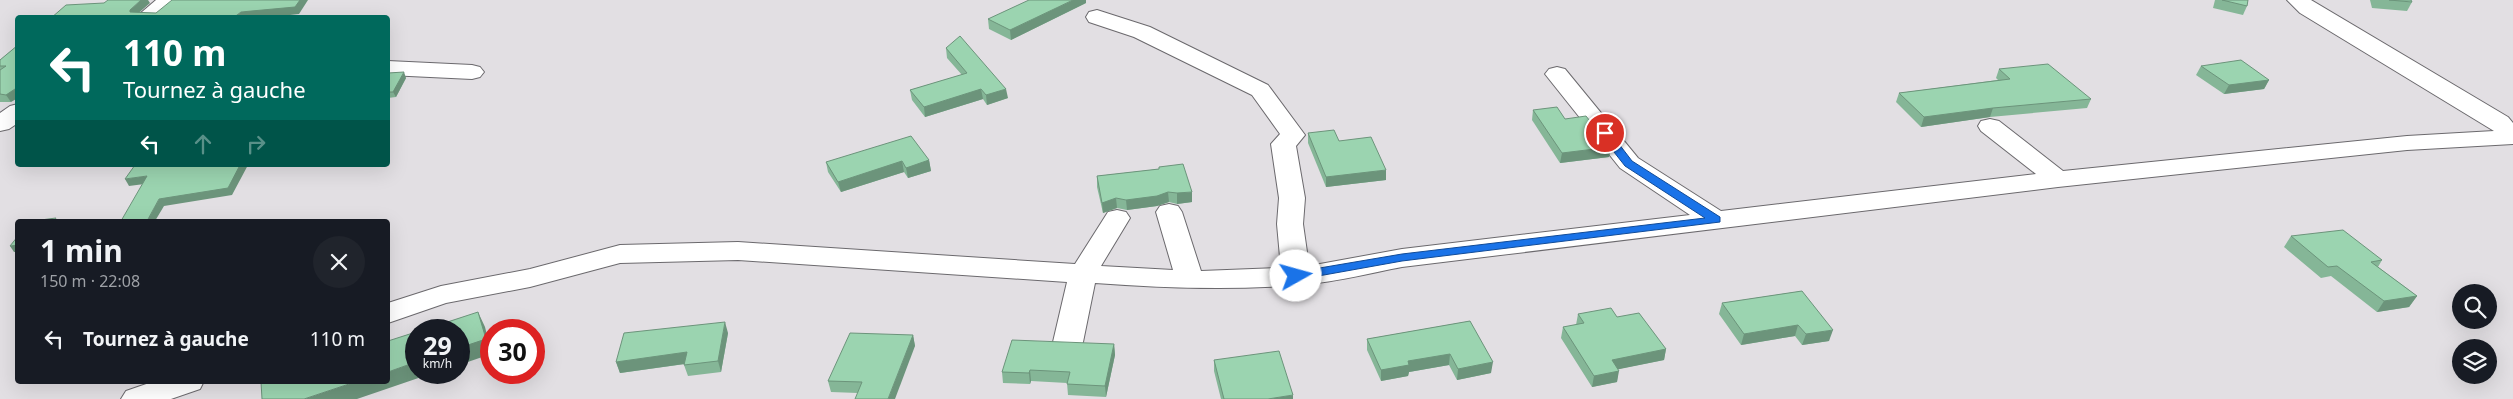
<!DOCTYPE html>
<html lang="fr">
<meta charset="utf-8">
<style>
body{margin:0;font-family:"Noto Sans",sans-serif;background:#20242c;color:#f1f3f6;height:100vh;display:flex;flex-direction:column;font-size:19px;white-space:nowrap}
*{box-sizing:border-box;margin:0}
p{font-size:16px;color:#9ea1a6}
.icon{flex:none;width:28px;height:28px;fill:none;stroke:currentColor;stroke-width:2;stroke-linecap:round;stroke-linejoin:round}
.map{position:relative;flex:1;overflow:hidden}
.panel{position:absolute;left:15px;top:219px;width:375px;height:165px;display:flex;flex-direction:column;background:#171b24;border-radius:5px;box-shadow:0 5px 20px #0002}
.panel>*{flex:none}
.top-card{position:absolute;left:15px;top:15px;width:375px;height:152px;border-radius:5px;box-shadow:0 5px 20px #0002;background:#00695c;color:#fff;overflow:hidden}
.fabs{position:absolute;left:2452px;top:284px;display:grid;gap:10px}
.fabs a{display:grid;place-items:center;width:45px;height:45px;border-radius:50%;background:#171b24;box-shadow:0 5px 20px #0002;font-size:25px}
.speed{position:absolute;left:405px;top:319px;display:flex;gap:10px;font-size:25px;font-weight:700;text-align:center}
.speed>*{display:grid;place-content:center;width:65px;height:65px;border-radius:50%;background:#171b24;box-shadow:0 5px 20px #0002;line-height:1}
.speed small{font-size:12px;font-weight:400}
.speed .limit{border:8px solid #d22;background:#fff;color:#111}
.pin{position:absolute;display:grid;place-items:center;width:42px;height:42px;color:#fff;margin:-21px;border:2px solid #fff;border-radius:50%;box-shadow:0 1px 5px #0007}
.me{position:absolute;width:55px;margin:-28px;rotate:83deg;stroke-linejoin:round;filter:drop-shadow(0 0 4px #0008)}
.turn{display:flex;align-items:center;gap:18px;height:105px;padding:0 25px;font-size:22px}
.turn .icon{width:65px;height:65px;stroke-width:2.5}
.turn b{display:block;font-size:35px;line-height:42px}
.lanes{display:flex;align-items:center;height:48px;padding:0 25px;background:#0003;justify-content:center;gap:25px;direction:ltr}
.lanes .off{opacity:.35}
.round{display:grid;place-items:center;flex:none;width:52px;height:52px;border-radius:26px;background:#20242c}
.summary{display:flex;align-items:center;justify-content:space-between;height:85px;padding:0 25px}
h1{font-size:30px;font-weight:700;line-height:38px}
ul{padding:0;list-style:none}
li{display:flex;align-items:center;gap:15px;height:70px;padding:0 25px}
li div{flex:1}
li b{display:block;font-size:19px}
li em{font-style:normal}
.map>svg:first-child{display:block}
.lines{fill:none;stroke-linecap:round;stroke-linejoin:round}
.minor-casing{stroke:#6b696d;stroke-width:2}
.minor{fill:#fff;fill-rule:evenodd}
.wall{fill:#85b697}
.shaded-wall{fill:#6c947b}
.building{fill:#9bd4b0;stroke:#6c947b}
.route{fill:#1a73e8;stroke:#114b97}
</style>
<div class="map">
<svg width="2513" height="399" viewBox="0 0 2513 399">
<rect width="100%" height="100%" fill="#e2dfe3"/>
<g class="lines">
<!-- minor casing -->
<g class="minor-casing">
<g id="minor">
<path d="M156,0h25l-21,18h-25z"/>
<path d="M2287,0h24l197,117 5,6v21l-106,6 -349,37 -656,80c-31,6 -63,14 -94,17 -71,7 -142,4 -213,-1l-12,59 -4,7 -11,3 -11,-3 -4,-7 14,-60 -329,-22 -118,3 -90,24 -84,16 -58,20v-20l53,-17 89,-17 90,-24 118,-3 337,22 33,-52 9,-2 9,2 4,6 -29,48 72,4 -17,-58 4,-6 9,-2 9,2 4,6 19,59 80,-3 -4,-44 2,-26 -8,-54 9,-10 -28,-39 -118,-58 -45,-15 -3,-5 3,-5 8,-2 53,17 118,58 37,50 -9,11 9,52 -2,26 6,42 93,-17 288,-34 -70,-47 -75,-94 4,-5 8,-2 8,2 73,89 83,53 315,-37 -55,-43 -3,-5 3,-5 9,-2 9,2 64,50 344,-35 87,-5 -194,-118z"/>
<path d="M388,61l84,4 8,2 4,5 -4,5 -8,2 -84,-4z"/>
<path d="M18,104v19l-9,6 -9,2v-18l10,-7z"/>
<path d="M155,381h49l-4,8 -29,10h-50l5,-8z"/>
</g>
</g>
<!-- minor -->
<use href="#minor" class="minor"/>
</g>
<!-- wall -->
<g class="wall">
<path d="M2215,0h33l-1,6 -4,9 -30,-7z"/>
<path d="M2370,0h41l1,2 -5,9 -35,-3z"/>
<path d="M1086,3l-75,37 -22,-11 -1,-10z"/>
<path d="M18,45l-7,57h-11v-42z"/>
<path d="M946,48l62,50 -21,7 -4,-6 -58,18 -13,-17 -2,-10 52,-15 -15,-17z"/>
<path d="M2201,66l68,14 -5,9 -40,5 -28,-19z"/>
<path d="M1999,69l92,30 -4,9 -97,9 -69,10 -25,-25 3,-9 99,-13 -2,-2z"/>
<path d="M388,73l18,5 -10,19 -8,1z"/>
<path d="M1533,110l32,9 46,28 -2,10 -49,6 -28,-43z"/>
<path d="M1308,133l31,8 47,39 -60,7 -18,-44z"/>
<path d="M929,160l2,11 -23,7 -4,-6 -63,20 -13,-20 -2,-10z"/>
<path d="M1159,167l33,35 -15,2 -8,-2 -12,4 -30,4 -10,-2 -14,5 -6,-26v-11l62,-7z"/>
<path d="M2291,236l91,24 -4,7 39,29 -8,11 -32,5 -46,-36 -10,2 -37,-31z"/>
<path d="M1802,291l27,50 -27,4 -7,-9 -54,9 -22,-31 3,-11z"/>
<path d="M1578,314l39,3 49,32 -2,11 -46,9 -1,13 -25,5 -31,-49 2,-11 13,-2z"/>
<path d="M1470,321l21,52 -34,7 -8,-15 -40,7 -1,4 -27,5 -14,-31v-11z"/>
<path d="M728,333l-7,39 -33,4 -4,-11 1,-1 -65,9 -4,-11z"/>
<path d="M913,335l2,11 -57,47 -27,-1 -3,-11z"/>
<path d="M1114,344l1,11 -9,42 -38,-2 -1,-12 -36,-2 -1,3 -27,-1 -1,-11z"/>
<path d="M1214,360l79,39h-72l-7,-28z"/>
</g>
<!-- shaded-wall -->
<g class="shaded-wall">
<path d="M141,0h7l2,3 -16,14 -4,-5v-2z"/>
<path d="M300,0h8l-9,14 -36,4h-30l8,-6z"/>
<path d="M1073,0h13v3l-75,37 -1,-10z"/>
<path d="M404,72l2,6 -10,19 -3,-5z"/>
<path d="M2269,80l-5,9 -40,5 5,-9z"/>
<path d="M18,87v11l-7,4 -5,-7z"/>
<path d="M981,89l2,10 -58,18 -1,-10z"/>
<path d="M1006,89l2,9 -21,7 -1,-10z"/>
<path d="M1993,108l-3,9 -69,10 3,-10z"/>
<path d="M1611,147l-2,10 -49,6 2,-10z"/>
<path d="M929,160l2,11 -23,7 -2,-10z"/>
<path d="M902,161l2,11 -63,20 -3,-10z"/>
<path d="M240,165h8l-16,30 -68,11 -9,15h-8l12,-22z"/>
<path d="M1386,170v10l-60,7v-10z"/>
<path d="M147,176l5,7 -23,3 -4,-7z"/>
<path d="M1168,192l1,10 -12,4 -30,4 -1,-10z"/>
<path d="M1192,192v10l-15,2v-11z"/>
<path d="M1116,198l1,10 -14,5 -1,-10z"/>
<path d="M18,245v7h-4l-4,-6z"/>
<path d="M2417,296l-8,11 -32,5 7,-11z"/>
<path d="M478,312l7,15 6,24v3l-32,11v-17z"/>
<path d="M725,322l3,11 -7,39 -3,-11z"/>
<path d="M1798,325l-3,11 -54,9 3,-11z"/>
<path d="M1833,330l-4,11 -27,4 4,-11z"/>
<path d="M913,335l2,11 -20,53h-7z"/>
<path d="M1114,344l1,11 -9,42 -1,-11z"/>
<path d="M1666,349l-2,11 -54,11 2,-11z"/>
<path d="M687,352l4,11 -71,10 -4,-11z"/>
<path d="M1450,354l-1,11 -40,7 -1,4 -27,5v-11l27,-9z"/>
<path d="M416,362v10h20l-79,27h-53l54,-18h30v-9z"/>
<path d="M1493,362l-2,11 -34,7 1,-11z"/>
<path d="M1030,370l1,11 -1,3 -1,-11z"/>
<path d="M1619,371l-2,11 -25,5 2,-11z"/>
<path d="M1293,395v4h-25z"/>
</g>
<!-- building -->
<g class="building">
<path d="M108,0h33l-11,10v2l26,1 16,-13h128l-5,7 -54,5 -8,6h-182l15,-13 38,-2z"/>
<path d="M1029,0h44l-63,30 -22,-11z"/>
<path d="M2222,0h26l-1,6z"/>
<path d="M2389,0h22l1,2z"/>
<path d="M960,36l46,53 -20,6 -5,-6 -57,18 -14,-17 57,-17 -21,-25z"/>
<path d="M18,45v42l-12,8 -6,-1v-24l6,-4h-6v-6z"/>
<path d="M2241,60l28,20 -40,5 -28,-19z"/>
<path d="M2048,64l43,35 -98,9 -69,9 -25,-24 111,-14 -11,-10z"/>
<path d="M404,72l-11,20h-5v-19z"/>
<path d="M1557,107l8,12 21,-3 25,31 -49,6 -29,-43z"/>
<path d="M1334,130l5,11 32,-4 15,33 -60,7 -18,-44z"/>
<path d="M911,136l18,24 -23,8 -4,-7 -64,21 -12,-20z"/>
<path d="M1183,164l9,28 -15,1 -9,-1 -11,4 -31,4 -10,-2 -14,5 -5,-27 62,-7v-2z"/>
<path d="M135,165h51l-1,1 55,-1 -12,23 -69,11 -12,22h-26l26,-45 -22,3z"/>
<path d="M56,218l-2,3h-21z"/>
<path d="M2343,230l39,30 -11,2 46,34 -33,5 -47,-35 -9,1 -37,-31z"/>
<path d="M18,236v9l-8,1z"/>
<path d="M1802,291l31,39 -27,4 -8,-9 -54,9 -22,-31z"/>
<path d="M1611,308l6,9 22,-4 27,36 -54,11 7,11 -25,5 -31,-49 21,-4 -6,-9z"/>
<path d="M478,312l8,27 -27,9v-18h-36z"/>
<path d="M1470,321l23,41 -35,7 -8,-15 -42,7 1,4 -28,5 -14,-31z"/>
<path d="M725,322l-7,39 -34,4 3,-13 -71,10 8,-29z"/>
<path d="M416,332v30l-28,10v-31z"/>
<path d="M850,333l63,2 -25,64h-33l7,-17 -34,-1z"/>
<path d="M1012,340l102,4 -9,42 -38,-2 3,-12 -40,-2 -1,3 -27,-1z"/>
<path d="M1279,351l14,44 -25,4h-44l-10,-39z"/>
<path d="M264,381h94l-54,18h-42l-1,-17z"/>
</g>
<!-- route -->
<path class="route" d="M1605,130l4,1 23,30 88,56v5l-318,39 -106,19 -6,-4 6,-4 106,-18 303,-36 -80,-52 -26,-33z"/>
</svg>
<div class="fabs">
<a><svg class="icon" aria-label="search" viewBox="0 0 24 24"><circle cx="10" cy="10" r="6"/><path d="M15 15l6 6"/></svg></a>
<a><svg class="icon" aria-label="layers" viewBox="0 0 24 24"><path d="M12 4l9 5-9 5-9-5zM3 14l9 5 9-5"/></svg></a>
</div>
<div class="speed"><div>29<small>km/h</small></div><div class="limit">30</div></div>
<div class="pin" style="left:1605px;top:133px;background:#d93025"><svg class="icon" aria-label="arrive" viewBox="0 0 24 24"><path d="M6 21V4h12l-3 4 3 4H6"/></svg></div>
<svg class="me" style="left:1296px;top:276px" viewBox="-20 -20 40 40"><circle r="19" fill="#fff"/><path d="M0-13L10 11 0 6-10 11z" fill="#1a73e8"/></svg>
<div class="top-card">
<div class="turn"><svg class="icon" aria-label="left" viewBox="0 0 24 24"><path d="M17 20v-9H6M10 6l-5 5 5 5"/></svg><div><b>110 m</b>Tournez à gauche</div></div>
<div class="lanes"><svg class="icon" aria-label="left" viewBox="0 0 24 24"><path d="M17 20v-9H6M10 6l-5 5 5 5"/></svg><svg class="icon off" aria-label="ahead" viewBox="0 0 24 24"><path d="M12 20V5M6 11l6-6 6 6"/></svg><svg class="icon off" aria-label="right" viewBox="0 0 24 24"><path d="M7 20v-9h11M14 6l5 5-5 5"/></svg></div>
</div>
<section class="panel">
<div class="summary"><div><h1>1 min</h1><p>150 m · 22:08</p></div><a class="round"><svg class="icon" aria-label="close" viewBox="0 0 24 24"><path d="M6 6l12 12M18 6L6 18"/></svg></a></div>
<ul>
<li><svg class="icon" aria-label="left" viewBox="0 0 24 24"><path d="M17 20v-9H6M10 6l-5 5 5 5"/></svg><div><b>Tournez à gauche</b></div><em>110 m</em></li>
</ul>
</section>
</div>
